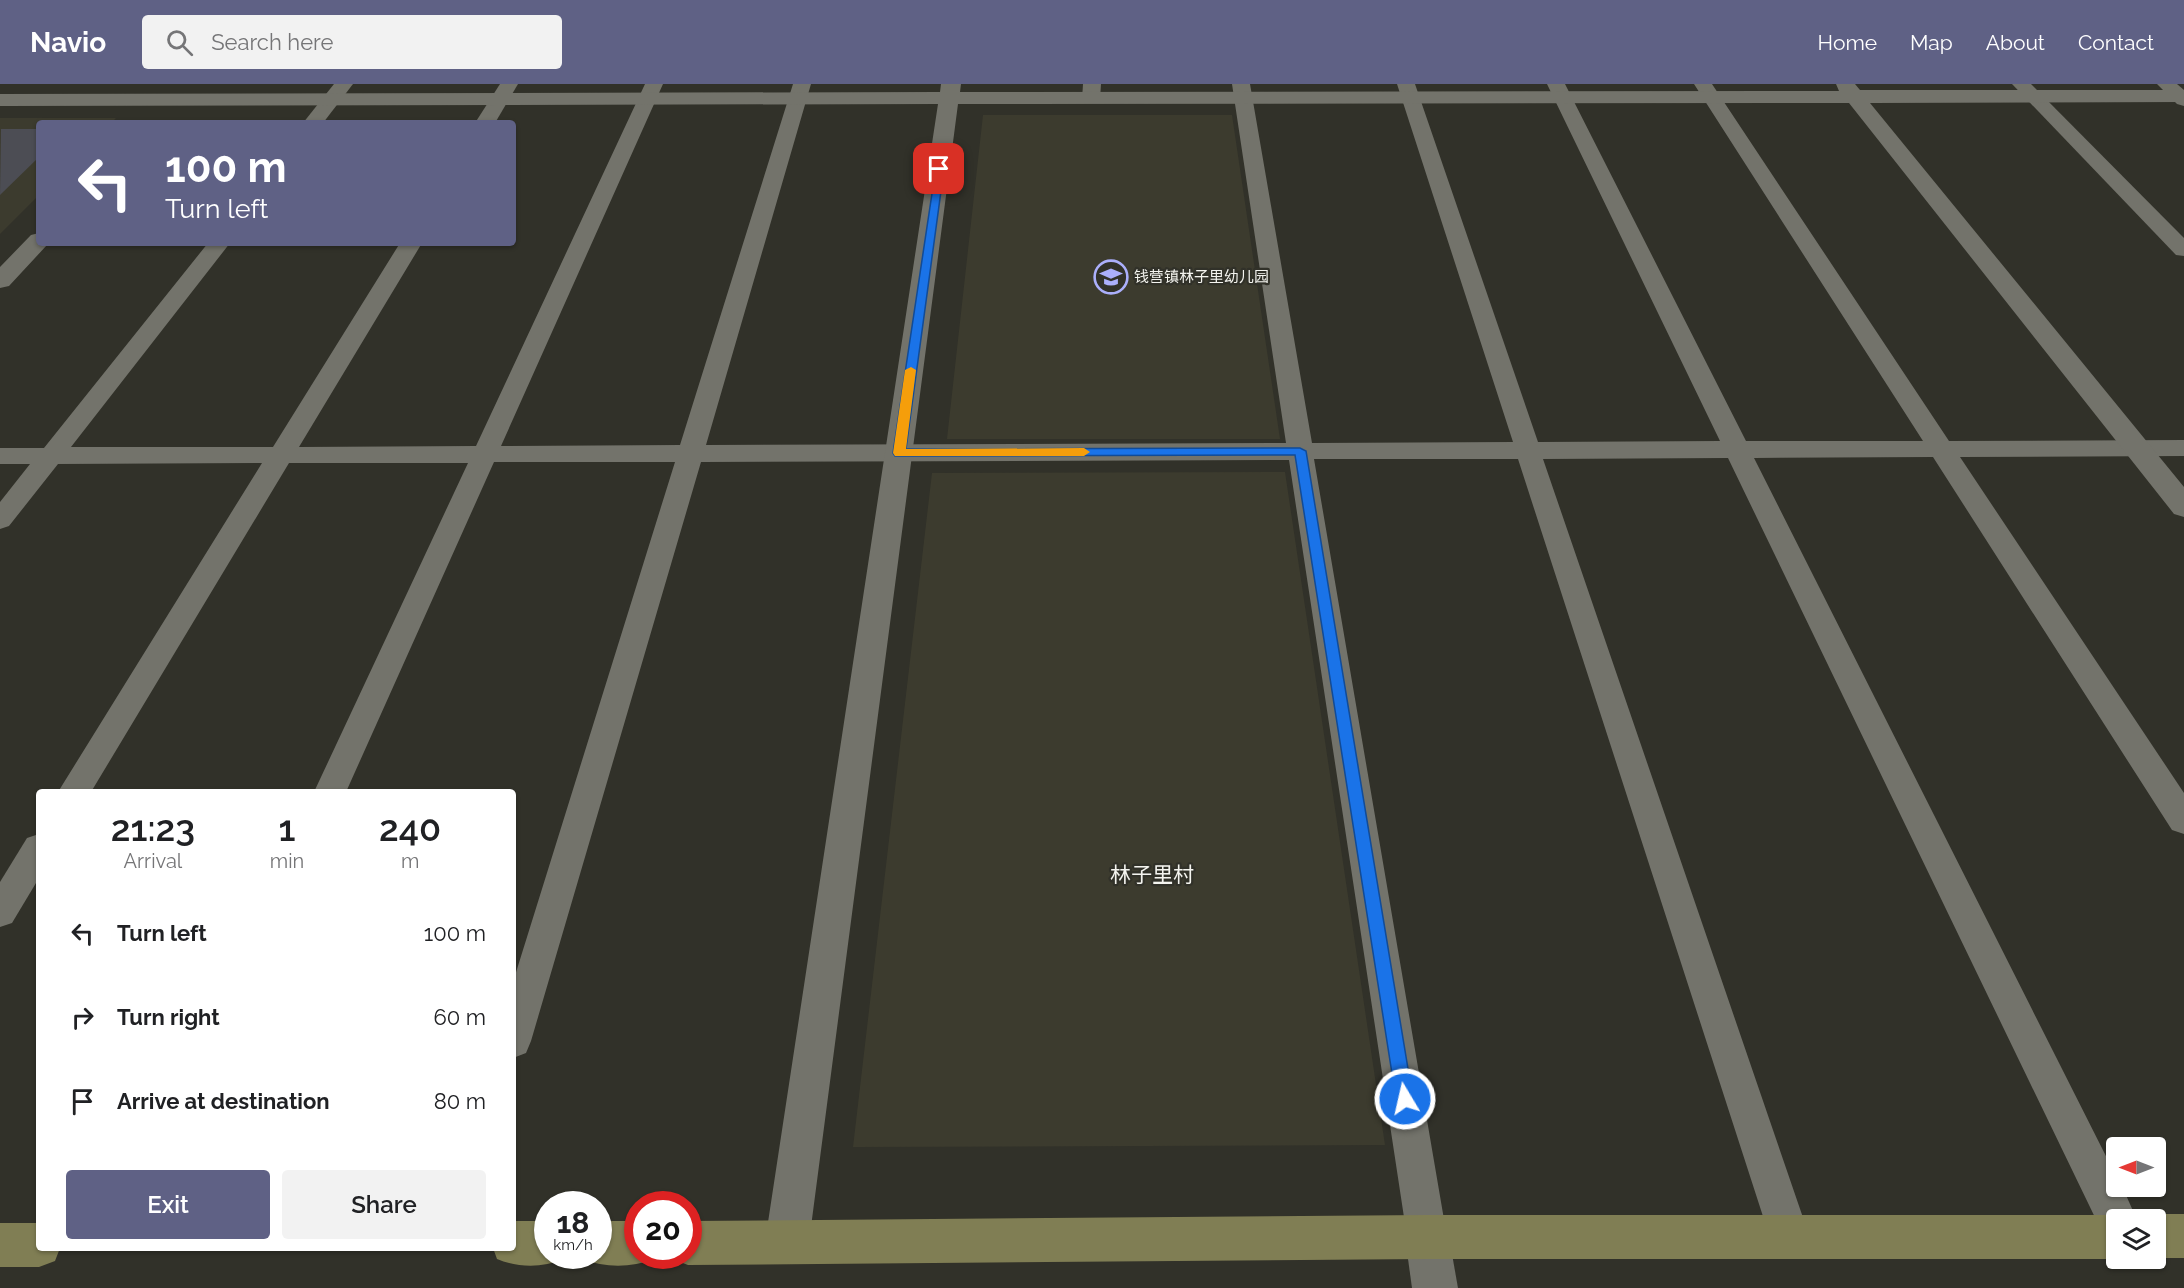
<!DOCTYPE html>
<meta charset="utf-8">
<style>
body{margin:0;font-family:Raleway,"Noto Sans SC",sans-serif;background:#f2f2f2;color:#202124;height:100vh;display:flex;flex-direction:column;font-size:22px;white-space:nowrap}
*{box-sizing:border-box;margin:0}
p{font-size:20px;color:#757577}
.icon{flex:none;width:33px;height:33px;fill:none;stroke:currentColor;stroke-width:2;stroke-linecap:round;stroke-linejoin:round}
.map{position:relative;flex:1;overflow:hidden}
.side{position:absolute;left:36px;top:705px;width:480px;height:462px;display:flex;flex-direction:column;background:#fff;border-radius:6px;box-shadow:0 2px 4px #0004}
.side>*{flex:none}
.banner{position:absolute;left:36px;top:36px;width:480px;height:126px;border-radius:6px;box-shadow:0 2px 4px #0004;background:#5f6185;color:#fff;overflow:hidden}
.needle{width:39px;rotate:270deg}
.controls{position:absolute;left:2106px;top:1053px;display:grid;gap:12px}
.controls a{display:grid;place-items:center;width:60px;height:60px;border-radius:6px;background:#fff;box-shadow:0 2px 4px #0004;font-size:30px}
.speed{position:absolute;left:534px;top:1107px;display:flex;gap:12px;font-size:30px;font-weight:700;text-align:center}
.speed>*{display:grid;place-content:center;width:78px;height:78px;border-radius:50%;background:#fff;box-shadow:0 2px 4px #0004;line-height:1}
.speed small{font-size:15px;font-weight:400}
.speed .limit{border:9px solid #d22;background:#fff;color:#111}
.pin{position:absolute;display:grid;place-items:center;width:51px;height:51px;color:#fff;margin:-26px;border-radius:12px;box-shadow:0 3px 9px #0006}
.me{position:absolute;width:66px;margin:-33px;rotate:351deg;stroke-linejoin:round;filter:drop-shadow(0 0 4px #0008)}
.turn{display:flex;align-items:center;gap:21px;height:126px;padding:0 30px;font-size:27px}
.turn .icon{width:78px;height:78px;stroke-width:2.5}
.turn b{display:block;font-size:42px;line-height:51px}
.eta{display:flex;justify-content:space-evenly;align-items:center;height:102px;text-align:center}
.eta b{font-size:36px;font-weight:600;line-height:42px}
.cta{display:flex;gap:12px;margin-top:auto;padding:12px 30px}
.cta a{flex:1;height:69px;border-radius:6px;background:#5f6185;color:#fff;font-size:24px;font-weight:600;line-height:69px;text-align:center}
.cta a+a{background:#f2f2f2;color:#202124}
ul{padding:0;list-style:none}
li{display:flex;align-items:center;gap:18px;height:84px;padding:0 30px}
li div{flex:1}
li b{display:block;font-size:22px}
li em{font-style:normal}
header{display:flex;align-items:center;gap:36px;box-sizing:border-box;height:84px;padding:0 30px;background:#5f6185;color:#fff}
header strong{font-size:28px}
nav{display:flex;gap:33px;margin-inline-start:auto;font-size:21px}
.search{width:420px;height:54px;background:#f2f2f2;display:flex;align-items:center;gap:15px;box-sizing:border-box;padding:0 21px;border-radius:6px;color:#757577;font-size:22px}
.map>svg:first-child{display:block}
.built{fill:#3c3b2e}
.building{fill:#4c4d54}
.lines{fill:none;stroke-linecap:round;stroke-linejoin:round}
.lane{fill:#73736b;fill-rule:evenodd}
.street{fill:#73736b;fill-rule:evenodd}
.secondary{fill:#807e54;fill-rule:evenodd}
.route{fill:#1a73e8;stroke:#114b97;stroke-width:1.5}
.slow{fill:#f59e0b}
.labels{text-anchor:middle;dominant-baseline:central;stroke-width:4.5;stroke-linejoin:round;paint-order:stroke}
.far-poi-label{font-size:15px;fill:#f4f4ef;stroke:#313129;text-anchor:start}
.quarter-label{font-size:21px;fill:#f4f4ef;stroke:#313129}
</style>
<header>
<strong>Navio</strong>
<div class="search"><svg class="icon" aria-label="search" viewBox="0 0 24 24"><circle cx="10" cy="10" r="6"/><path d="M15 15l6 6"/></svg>Search here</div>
<nav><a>Home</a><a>Map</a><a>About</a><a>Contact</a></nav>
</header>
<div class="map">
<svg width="2184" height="1204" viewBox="0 0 2184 1204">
<rect width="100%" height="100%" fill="#313129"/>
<!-- built -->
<g class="built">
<path d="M983,31h249l48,324h-333z"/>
<path d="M0,34h116l-5,5h-72v72l-39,39z"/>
<path d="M1285,388l100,673 -532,2 79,-674z"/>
</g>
<!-- building -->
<path class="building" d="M1,45h38v28l-39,38z"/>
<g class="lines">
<!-- lane -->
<g class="lane">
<path d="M334,0h19l-30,39h-20z"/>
<path d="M500,0h18l-23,39h-20z"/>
<path d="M645,0h18l-162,362 179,-1 113,-361h18l-105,361 580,-2 -54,-359h18l62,359 201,-1 -116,-358h18l123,358 182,-1 -173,-357h18l181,357h177l-229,-357h18l237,357 235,-1v16l-224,1 224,336v41l-12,-4 -239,-373 -179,1 362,718v10h6l15,34h-21v20l-13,-6 -375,-776 -185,1 267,779 -6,14 -14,6 -14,-6 -6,-14 -252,-779h-204l133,778 -6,14 -14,6 -14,-6 -6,-14 -118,-777 -588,2 -170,579 -5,12 -13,5v-76l162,-520h-181l-148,330h-32l154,-329h-179l-198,329h-33l204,-329 -204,1 -49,62 -9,3v-27l30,-38h-30v-16h44l164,-205h22l-159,204h202l127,-204h22l-123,204 177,-1z"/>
<path d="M1083,0h18l-1,15 -2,4h-14l-2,-4z"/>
<path d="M2012,0h19l153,154v18l-8,-1z"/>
<path d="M2157,0h20l7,6v16l-7,-2z"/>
<path d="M39,750v44l-27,45 -12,4v-45l27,-44z"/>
</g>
<!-- street -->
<g class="street">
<path d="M941,0h20l-1,8 879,-1 -3,-7h19l5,6h324v12l-314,1 314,384v30l-10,-3 -325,-411 -891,1 -149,1138 -6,16 -16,6 -16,-6 -6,-16 173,-1138 -938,2v-12l940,-2z"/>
<path d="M39,149v10h10l-2,2 -38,41 -9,2v-21l31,-32z"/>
<path d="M1427,1131l16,6 6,16 9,51h-46l-7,-51 6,-16z"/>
</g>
<!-- secondary -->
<g class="secondary">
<path d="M2156,1130h28v44h-28v-38h-14z"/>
<path d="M1427,1131h689l12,5h-12l2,38 -2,1h-689l-739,6 -16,-6 -1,-3h17v-35z"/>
<path d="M513,1137h35v35h17l-1,3c-22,9 -45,9 -67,0l-4,-11h20z"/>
<path d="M598,1137h40v35h17l-1,3c-23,9 -49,9 -72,0l-1,-3h17z"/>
<path d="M0,1139h39v25h21l-5,13 -16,6h-39z"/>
</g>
</g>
<!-- route -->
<path class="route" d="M936,83l8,2 -38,280 394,-1 6,3 107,648 -2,6 -6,2 -6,-2 -3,-6 -101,-644 -400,1 -2,-3z"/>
<!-- slow -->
<path class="slow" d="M911,283l5,3 -10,79 178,-1 6,4 -6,4h-189l-2,-3 12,-83z"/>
<!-- icons -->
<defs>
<g id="school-ring" transform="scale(1.725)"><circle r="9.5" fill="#313129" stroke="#abaffb" stroke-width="1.5"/><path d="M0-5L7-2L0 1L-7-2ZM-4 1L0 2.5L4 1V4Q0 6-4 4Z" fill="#abaffb"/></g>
</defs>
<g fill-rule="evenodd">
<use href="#school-ring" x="1111" y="193"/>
</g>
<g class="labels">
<!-- far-poi labels -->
<g class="far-poi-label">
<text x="1134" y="193">钱营镇林子里幼儿园</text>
</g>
<!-- quarter labels -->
<g class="quarter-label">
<text x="1152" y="790">林子里村</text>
</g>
</g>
</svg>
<div class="controls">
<a><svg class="needle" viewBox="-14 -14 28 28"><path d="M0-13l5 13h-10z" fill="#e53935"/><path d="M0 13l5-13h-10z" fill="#757577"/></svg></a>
<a><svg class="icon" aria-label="layers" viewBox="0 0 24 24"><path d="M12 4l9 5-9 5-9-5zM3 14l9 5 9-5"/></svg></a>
</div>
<div class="speed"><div>18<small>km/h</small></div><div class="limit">20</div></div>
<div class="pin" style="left:939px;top:85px;background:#d93025"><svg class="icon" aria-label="arrive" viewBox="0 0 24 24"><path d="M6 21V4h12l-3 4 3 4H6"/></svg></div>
<svg class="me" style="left:1405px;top:1015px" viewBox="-20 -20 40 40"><circle r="17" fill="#1a73e8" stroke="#fff" stroke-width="3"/><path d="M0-11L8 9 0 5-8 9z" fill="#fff"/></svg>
<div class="banner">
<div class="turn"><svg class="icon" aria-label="left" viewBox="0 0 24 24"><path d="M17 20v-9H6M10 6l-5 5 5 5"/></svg><div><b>100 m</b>Turn left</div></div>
</div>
<section class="side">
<div class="eta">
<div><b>21:23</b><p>Arrival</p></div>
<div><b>1</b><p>min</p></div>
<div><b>240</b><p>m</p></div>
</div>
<ul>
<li><svg class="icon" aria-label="left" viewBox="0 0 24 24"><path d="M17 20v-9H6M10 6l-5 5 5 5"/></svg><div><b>Turn left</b></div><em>100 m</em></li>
<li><svg class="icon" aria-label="right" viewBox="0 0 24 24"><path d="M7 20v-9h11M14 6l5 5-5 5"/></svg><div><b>Turn right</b></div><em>60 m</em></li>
<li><svg class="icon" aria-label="arrive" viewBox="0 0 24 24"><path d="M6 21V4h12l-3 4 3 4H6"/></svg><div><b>Arrive at destination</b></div><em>80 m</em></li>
</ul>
<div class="cta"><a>Exit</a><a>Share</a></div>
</section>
</div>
